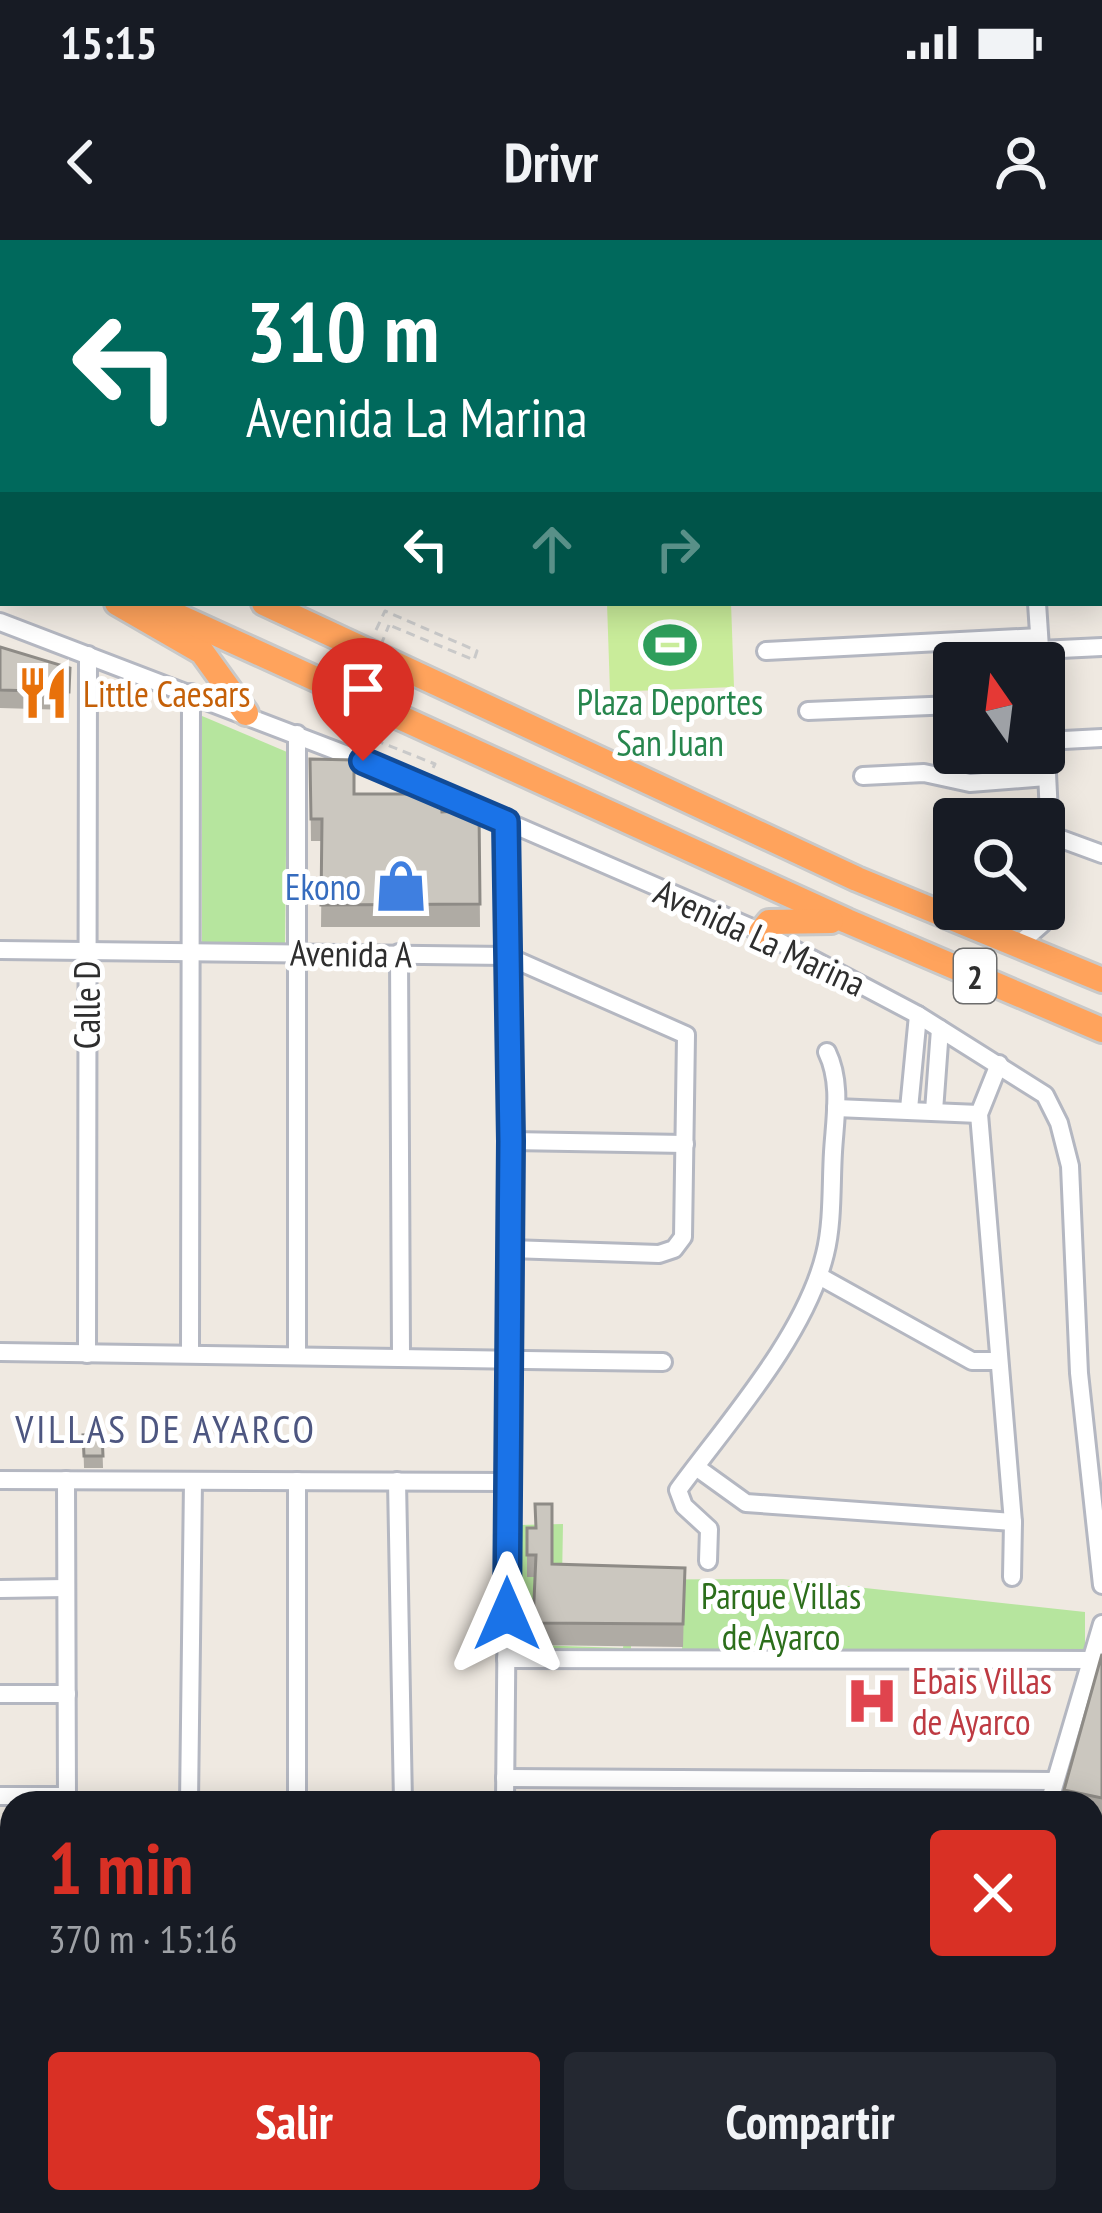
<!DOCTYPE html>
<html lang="es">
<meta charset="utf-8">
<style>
body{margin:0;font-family:"PT Sans Narrow",sans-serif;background:#242831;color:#f1f3f6;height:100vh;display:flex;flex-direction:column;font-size:45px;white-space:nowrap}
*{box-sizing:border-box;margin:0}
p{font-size:39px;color:#9ea1a6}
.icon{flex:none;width:66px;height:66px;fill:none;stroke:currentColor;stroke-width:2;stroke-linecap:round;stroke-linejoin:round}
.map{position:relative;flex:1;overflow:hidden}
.details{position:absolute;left:0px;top:1551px;width:1104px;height:423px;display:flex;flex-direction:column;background:#171b24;border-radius:36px 36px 0 0;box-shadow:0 6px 30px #0003}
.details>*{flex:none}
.hud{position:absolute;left:0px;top:0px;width:1104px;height:366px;box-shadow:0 6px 30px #0003;background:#00695c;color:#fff;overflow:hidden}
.needle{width:78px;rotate:346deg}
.fabs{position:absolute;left:933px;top:402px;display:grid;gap:24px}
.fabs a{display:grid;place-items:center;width:132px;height:132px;border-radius:12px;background:#171b24;box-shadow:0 6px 30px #0003;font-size:60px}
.pin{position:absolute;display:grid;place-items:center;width:102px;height:102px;color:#fff;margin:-123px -51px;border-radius:50% 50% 50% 0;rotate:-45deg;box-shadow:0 0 12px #0007}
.pin .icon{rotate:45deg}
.me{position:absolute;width:132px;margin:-66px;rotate:0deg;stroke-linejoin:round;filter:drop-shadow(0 0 9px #0008)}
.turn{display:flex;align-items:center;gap:42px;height:252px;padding:0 48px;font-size:54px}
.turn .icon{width:156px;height:156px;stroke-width:2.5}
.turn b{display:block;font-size:84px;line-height:102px}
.lanes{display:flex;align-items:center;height:114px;padding:0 48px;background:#0003;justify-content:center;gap:60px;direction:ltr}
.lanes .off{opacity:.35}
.round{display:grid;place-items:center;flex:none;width:126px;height:126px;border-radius:12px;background:#242831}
.overview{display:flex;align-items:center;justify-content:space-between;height:204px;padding:0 48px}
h1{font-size:72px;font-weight:700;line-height:90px;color:#d93025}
.action{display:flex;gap:24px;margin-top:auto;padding:24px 48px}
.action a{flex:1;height:138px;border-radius:12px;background:#d93025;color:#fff;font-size:48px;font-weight:700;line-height:138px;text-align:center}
.action a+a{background:#242831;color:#f1f3f6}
.status{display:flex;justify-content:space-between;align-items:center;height:84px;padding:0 60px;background:#171b24;direction:ltr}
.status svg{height:33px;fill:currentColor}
header{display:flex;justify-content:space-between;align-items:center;height:156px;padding:0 48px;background:#171b24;font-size:54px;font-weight:700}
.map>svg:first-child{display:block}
.green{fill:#b6e59e;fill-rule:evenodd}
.pitch{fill:#c9ec9a}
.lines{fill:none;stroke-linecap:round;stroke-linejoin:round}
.river{stroke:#75cff0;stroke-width:30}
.minor-casing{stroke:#b4b7c1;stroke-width:22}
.highway-casing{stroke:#c9c9c9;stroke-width:30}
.path{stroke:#c9c9c9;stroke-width:3;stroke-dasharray:9 6;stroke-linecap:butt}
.minor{stroke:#fff;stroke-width:16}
.highway{stroke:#ffa35c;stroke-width:24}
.path-bridge{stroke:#c9c9c9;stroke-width:3;stroke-dasharray:9 6;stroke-linecap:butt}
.wall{fill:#afaba4}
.building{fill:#cbc7bf;stroke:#8e8b86;stroke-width:3}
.route-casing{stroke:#114b97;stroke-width:30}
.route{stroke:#1a73e8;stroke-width:21}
.labels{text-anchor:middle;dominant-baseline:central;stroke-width:10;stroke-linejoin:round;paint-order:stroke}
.shield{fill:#fff;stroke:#6d6d6d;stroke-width:3}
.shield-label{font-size:33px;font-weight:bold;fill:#2e2e2e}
.food-label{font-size:36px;fill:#c56008;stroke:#fff;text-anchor:start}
.leisure-label{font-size:36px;fill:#27864d;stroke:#fff}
.shop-label{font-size:36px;fill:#366cbe;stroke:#fff;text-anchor:end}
.street-label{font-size:36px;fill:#2e2e2e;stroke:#fff}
.park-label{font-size:36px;fill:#2c6e1b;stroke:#fff}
.health-label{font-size:36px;fill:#be3a42;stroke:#fff;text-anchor:start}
.neighbourhood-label{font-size:39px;letter-spacing:3px;fill:#4d5680;stroke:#fff}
</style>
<div class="status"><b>15:15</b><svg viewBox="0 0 49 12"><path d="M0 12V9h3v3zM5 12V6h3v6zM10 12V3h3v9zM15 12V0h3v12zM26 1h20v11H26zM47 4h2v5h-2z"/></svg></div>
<header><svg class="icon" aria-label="back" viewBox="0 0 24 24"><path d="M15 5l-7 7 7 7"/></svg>Drivr<svg class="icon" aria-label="person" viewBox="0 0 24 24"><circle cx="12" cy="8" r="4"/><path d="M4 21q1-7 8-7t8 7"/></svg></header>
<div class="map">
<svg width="1102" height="1973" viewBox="0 0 1102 1973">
<rect width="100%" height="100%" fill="#efe9e1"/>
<!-- green -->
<g class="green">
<path d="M202,476l85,36 -2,192 -83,-2z"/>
<path d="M563,1284l-1,56 221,-1 302,33v43l-562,-4 -4,-126zM685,1350l-3,59h-51v-14h-6l-2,13 -89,-3z"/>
</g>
<!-- pitch -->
<path class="pitch" d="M607,363h124l3,84 -124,5z"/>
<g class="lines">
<!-- river -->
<g class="river">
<path d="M140,0v3"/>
<path d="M508,0l4,3"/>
<path d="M974,0l3,3"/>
<path d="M52,3l6,-3"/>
<path d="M797,3l4,-3"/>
<path d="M0,12h3"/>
<path d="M1101,41h1"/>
</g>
<!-- minor casing -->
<g class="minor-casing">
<g id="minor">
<path d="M354,0v3"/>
<path d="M657,0v3"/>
<path d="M899,0l2,3"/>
<path d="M0,130l3,1"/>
<path d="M1101,198h1"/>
<path d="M1101,320h1"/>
<path d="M1037,363l4,60"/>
<path d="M0,382l397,152 364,158 157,83 127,80 14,28 11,43 9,207 23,212"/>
<path d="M1040,410l62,-3"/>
<path d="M766,411l273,-14"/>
<path d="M808,471l146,-6"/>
<path d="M297,494v619"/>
<path d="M1045,501l57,-3"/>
<path d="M863,536l61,-3 46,10 76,-6"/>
<path d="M1053,596l49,18"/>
<path d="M1019,704l24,-21 10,-27 -9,-184"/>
<path d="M0,710l507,6 179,79 -3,202 -9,12 -15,5 -149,-5"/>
<path d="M399,713l2,402"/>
<path d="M999,824l-20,50 34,408 -1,55"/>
<path d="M836,868l143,6"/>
<path d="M909,869l9,-94"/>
<path d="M934,871l6,-82"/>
<path d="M511,901l174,3"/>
<path d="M819,1036l153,85h25"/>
<path d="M0,1112l663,10"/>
<path d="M190,1113l1,-660"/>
<path d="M87,1114l1,-699"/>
<path d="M696,1227l50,36 267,19"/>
<path d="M0,1240l508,2"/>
<path d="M66,1240l1,323"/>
<path d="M397,1241l6,322"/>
<path d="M708,1321l1,-32 -25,-23 -6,-16c50,-68 127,-154 147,-236 8,-32 6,-69 8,-102 2,-34 9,-69 -6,-100"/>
<path d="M0,1349l66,-1"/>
<path d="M506,1419l586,1"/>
<path d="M0,1454h67"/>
<path d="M505,1538l550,3"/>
<path d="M0,1556h67"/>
<path d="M189,1563l4,-322"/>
<path d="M297,1563v-322"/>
<path d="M505,1563l6,-662 -5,-319"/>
<path d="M1049,1563l53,-179"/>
<path d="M0,1662h12"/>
<path d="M0,1770h12"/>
<path d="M0,1874h12"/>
<path d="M1093,1874l9,-28"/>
<path d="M1092,1929l10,-4"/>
<path d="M65,1973v-11"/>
<path d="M218,1973h25"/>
<path d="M502,1973v-11"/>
<path d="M925,1973l3,-11"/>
<path d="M1067,1973l3,-11"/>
</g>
</g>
<!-- highway casing -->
<g class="highway-casing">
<g id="highway">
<path d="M0,249l3,2"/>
<path d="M0,297l3,1"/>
<path d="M117,363l85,49 44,61"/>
<path d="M149,363l698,318 255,109"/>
<path d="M264,363l593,276 245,101"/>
<path d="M761,692l8,-10 62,-1"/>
</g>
</g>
<!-- path -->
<g class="path">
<path d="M376,390l9,-19 92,40 -3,9 -85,-35"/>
<path d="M347,489l88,35 -4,8"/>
</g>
<!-- minor -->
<use href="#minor" class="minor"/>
<!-- highway -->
<use href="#highway" class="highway"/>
<!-- path-bridge -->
<path class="path-bridge" d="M347,489l42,-104"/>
</g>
<!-- wall -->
<g class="wall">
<path d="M0,407l70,21 -1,42 -69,-2z"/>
<path d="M310,519l44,35 88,18 37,-2 1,117h-159l1,-86h-11z"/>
<path d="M102,1194l1,34h-19l-1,-33z"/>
<path d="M527,1288l25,36 133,4 -2,79 -150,-2 2,-68h-8z"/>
<path d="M1102,1414v161l-10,-2v-10h-28v-13z"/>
</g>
<!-- building -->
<g class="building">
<path d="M0,407l70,21 -1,24 -69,-2z"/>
<path d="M310,519l44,1v34h87l1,18 37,-2 1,94 -159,1 1,-86h-11z"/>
<path d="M102,1194l1,22h-19l-1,-21z"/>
<path d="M535,1264h17v60l133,4 -2,56 -150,-1 3,-68h-9v-27h9z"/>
<path d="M1102,1414v144l-38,-8z"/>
</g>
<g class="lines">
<!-- route casing -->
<g class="route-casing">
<path id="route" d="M363,521l143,61 5,319 -4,473"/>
</g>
<!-- route -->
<use href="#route" class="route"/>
</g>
<!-- icons -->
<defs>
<g id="stadium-bare" transform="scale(4.14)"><path d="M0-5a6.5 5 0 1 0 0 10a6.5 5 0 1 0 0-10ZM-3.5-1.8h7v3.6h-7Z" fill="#2e9e5b" stroke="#fff" stroke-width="2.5" paint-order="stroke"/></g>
<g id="restaurant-bare" transform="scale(4.14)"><path d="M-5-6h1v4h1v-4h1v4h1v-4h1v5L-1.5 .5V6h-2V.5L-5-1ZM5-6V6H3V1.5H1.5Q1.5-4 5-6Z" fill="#e8710a" stroke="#fff" stroke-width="2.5" paint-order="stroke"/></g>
<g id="shop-bare" transform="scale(4.14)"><path d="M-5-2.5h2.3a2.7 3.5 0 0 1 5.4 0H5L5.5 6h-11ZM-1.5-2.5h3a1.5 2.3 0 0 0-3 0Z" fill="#3f7fe0" stroke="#fff" stroke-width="2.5" paint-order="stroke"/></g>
<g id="hospital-bare" transform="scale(4.14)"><path d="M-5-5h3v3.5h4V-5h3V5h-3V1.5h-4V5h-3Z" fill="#e0444e" stroke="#fff" stroke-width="2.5" paint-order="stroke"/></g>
</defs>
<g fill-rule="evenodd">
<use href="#stadium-bare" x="670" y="405"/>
<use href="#restaurant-bare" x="43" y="453"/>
<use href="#shop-bare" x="401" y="646"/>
<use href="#hospital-bare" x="872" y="1461"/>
</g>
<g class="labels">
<!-- shield labels -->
<rect class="shield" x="954" y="709" width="42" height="54" rx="9"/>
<g class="shield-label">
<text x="975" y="736">2</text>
</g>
<!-- food labels -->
<g class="food-label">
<text x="83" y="453">Little Caesars</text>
</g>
<!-- leisure labels -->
<g class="leisure-label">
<text x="670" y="461">Plaza Deportes<tspan x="670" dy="41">San Juan</tspan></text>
</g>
<!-- shop labels -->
<g class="shop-label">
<text x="361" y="646">Ekono</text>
</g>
<!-- street labels -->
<g class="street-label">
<text transform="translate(760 697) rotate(25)">Avenida La Marina</text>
<text transform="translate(351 713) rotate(1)">Avenida A</text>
<text transform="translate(86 765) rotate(-90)">Calle D</text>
</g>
<!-- park labels -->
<g class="park-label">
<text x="781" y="1355">Parque Villas<tspan x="781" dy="41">de Ayarco</tspan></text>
</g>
<!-- health labels -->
<g class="health-label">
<text x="912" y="1440">Ebais Villas<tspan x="912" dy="41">de Ayarco</tspan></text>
</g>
<!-- neighbourhood labels -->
<g class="neighbourhood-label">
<text x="166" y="1188">VILLAS DE AYARCO</text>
</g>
</g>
</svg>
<div class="fabs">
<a><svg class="needle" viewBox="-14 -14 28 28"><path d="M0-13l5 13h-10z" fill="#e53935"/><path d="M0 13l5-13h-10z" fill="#9ea1a6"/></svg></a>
<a><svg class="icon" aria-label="search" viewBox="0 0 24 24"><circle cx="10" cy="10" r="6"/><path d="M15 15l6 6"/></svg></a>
</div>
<div class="pin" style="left:363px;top:521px;background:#d93025"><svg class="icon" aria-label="arrive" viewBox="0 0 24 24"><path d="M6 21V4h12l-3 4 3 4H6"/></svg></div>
<svg class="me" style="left:507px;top:1374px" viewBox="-20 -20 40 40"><path d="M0-17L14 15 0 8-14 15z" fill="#1a73e8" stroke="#fff" stroke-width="4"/></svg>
<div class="hud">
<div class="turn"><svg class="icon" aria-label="left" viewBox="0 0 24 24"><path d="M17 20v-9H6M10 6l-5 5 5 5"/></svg><div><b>310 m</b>Avenida La Marina</div></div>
<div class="lanes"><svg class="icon" aria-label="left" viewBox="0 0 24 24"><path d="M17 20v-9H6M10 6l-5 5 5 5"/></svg><svg class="icon off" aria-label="ahead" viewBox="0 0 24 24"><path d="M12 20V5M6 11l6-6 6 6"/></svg><svg class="icon off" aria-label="right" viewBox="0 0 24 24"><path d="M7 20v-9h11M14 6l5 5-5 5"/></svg></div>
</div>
<section class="details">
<div class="overview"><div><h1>1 min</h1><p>370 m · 15:16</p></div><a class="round" style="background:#d93025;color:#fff"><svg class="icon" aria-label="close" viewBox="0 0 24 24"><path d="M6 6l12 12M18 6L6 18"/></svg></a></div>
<div class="action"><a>Salir</a><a>Compartir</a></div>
</section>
</div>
